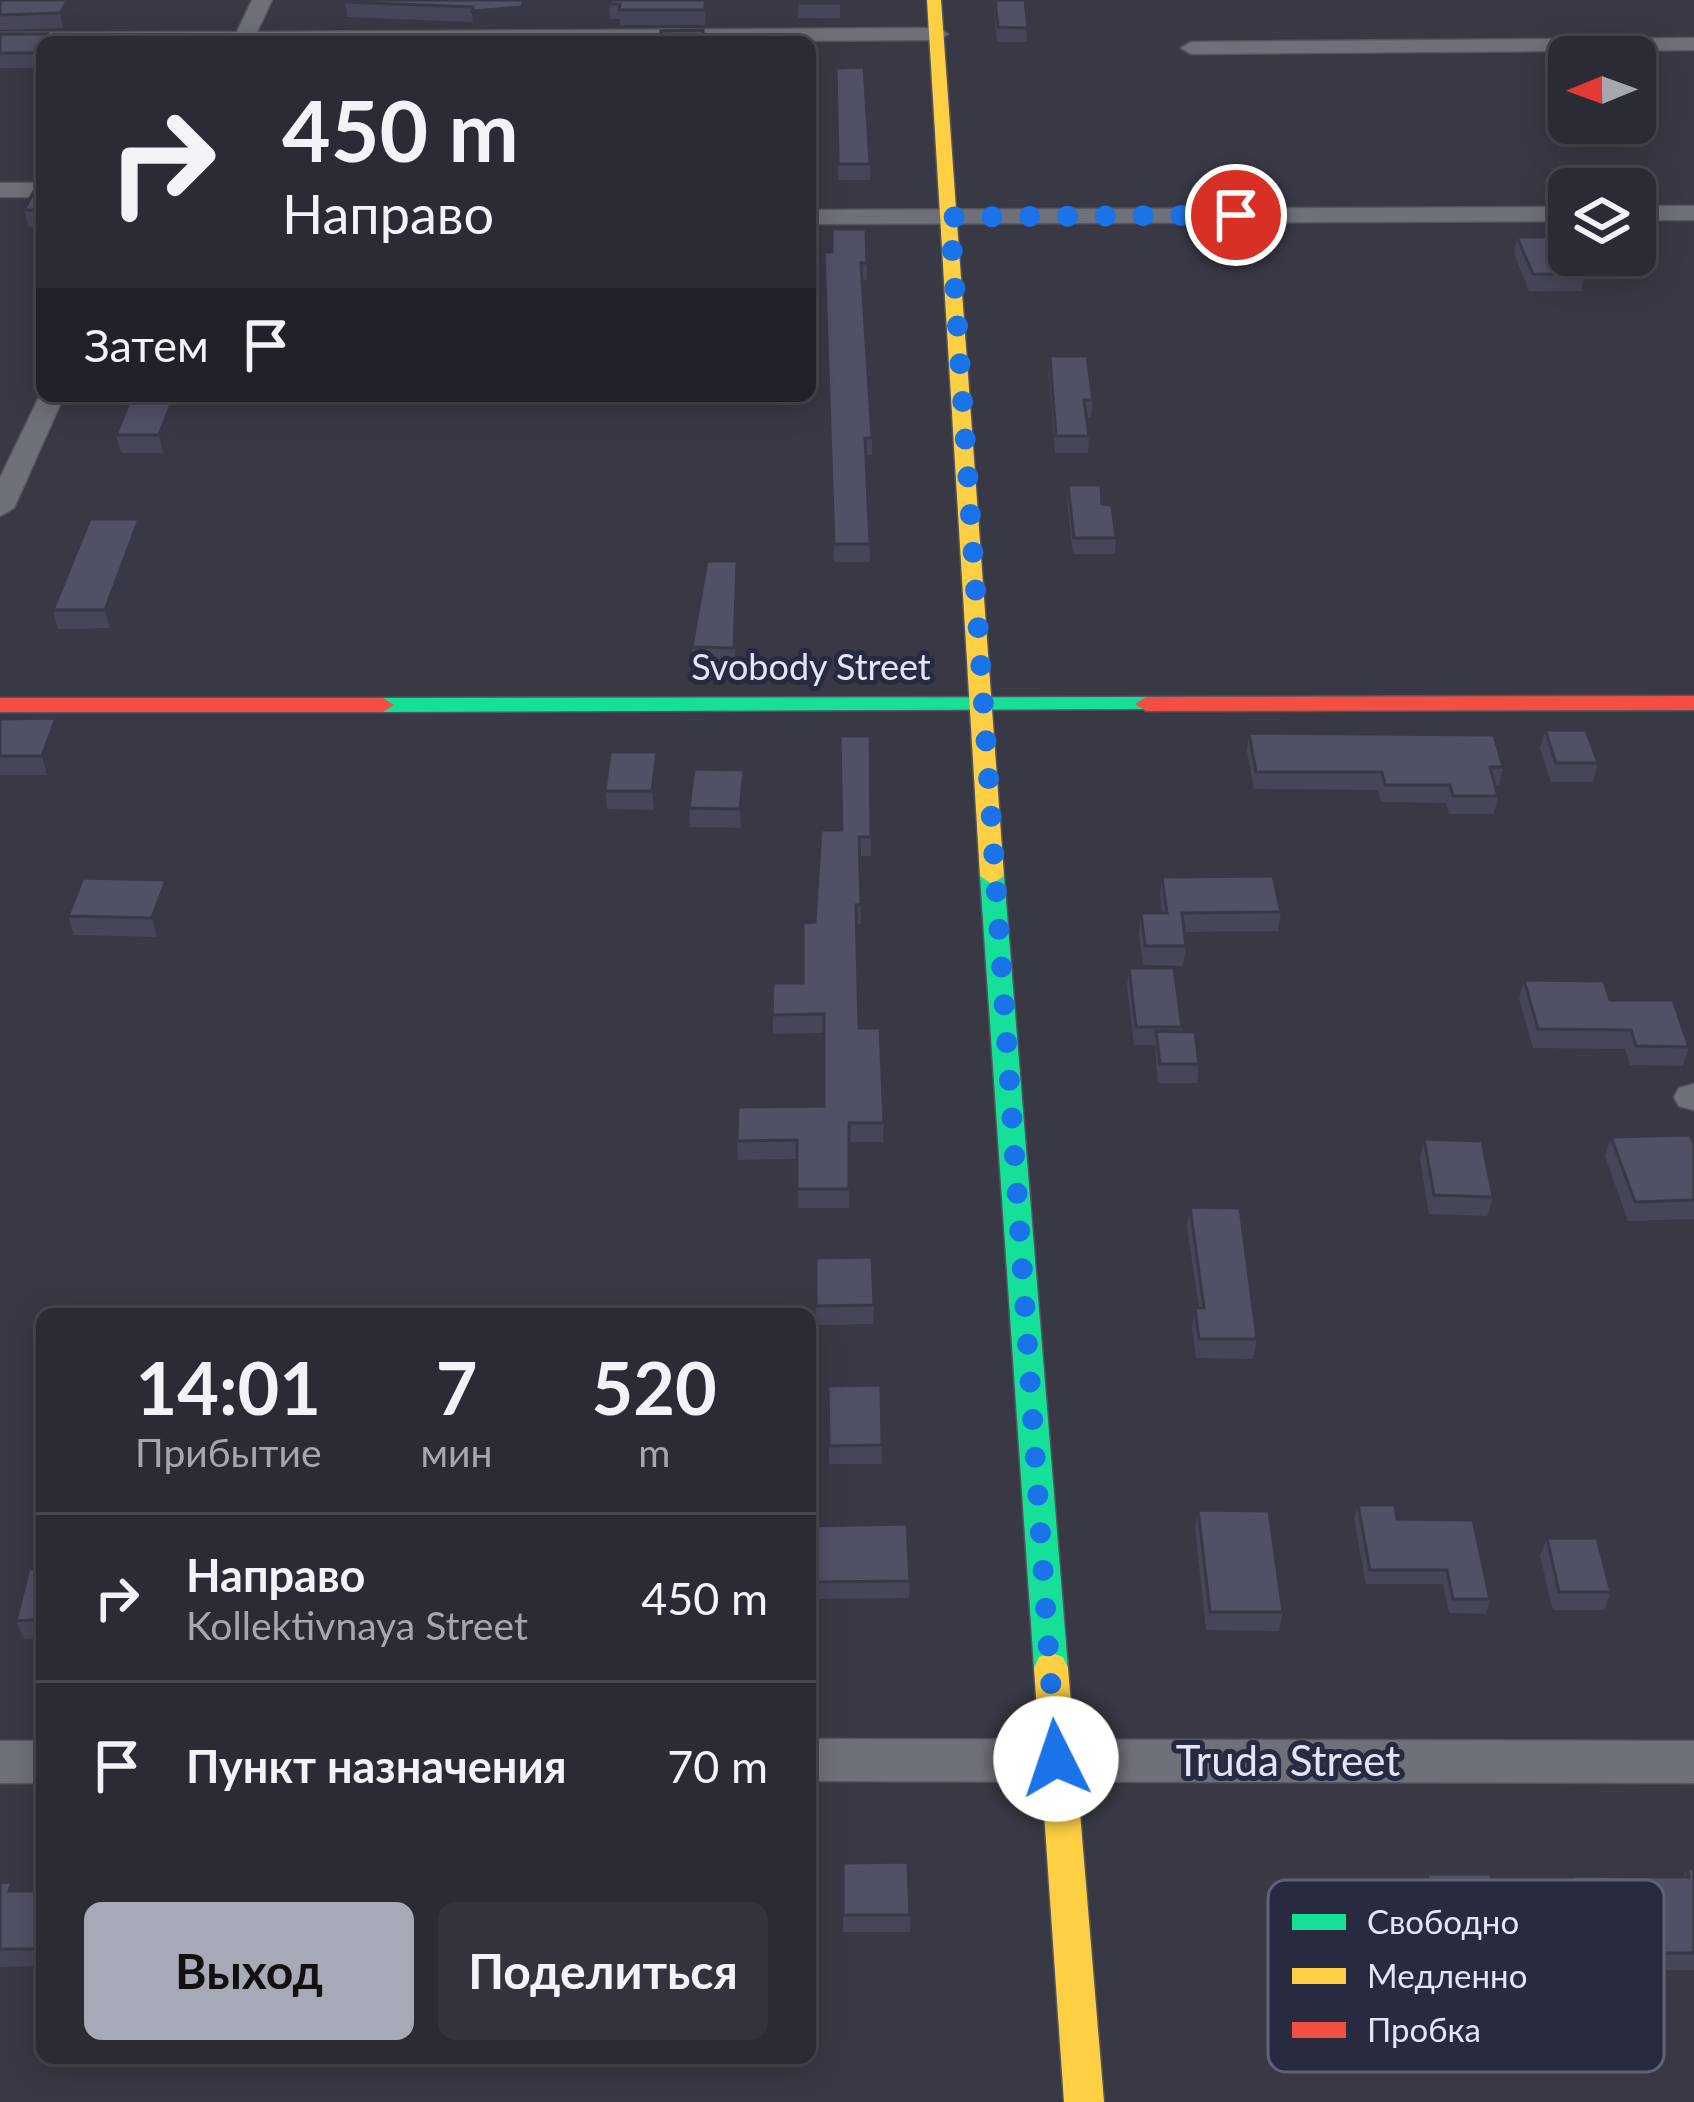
<!DOCTYPE html>
<html lang="ru">
<meta charset="utf-8">
<style>
body{margin:0;font-family:Lato,sans-serif;background:#32333c;color:#f1f3f6;height:100vh;display:flex;flex-direction:column;font-size:45px;white-space:nowrap}
*{box-sizing:border-box;margin:0}
p{font-size:39px;color:#a5a7ac}
.icon{flex:none;width:66px;height:66px;fill:none;stroke:currentColor;stroke-width:2;stroke-linecap:round;stroke-linejoin:round}
.map{position:relative;flex:1;overflow:hidden}
.panel{position:absolute;left:36px;top:1308px;width:780px;height:756px;display:flex;flex-direction:column;background:#2a2b34;border-radius:18px;box-shadow:0 6px 30px #0003,0 0 0 3px #46474f}
.panel>*{flex:none}
.guide{position:absolute;left:36px;top:36px;width:780px;height:366px;border-radius:18px;box-shadow:0 6px 30px #0003,0 0 0 3px #46474f;background:#2a2b34;color:#f1f3f6;overflow:hidden}
.needle{width:78px;rotate:269deg}
.buttons{position:absolute;left:1548px;top:36px;display:grid;gap:24px}
.buttons a{display:grid;place-items:center;width:108px;height:108px;border-radius:18px;background:#2a2b34;box-shadow:0 6px 30px #0003,0 0 0 3px #46474f;font-size:60px}
.pin{position:absolute;display:grid;place-items:center;width:102px;height:102px;color:#fff;margin:-51px;border:6px solid #fff;border-radius:50%;box-shadow:0 3px 12px #0007}
.me{position:absolute;width:132px;margin:-66px;rotate:356deg;stroke-linejoin:round;filter:drop-shadow(0 0 9px #0008)}
.turn{display:flex;align-items:center;gap:42px;height:252px;padding:0 48px;font-size:54px}
.turn .icon{width:156px;height:156px;stroke-width:2.5}
.turn b{display:block;font-size:84px;line-height:102px}
.then{display:flex;align-items:center;height:114px;padding:0 48px;background:#0003;gap:24px;font-size:45px}
.eta{display:flex;justify-content:space-evenly;align-items:center;height:204px;text-align:center}
.eta b{font-size:72px;font-weight:700;line-height:84px}
.primary-button{display:flex;gap:24px;margin-top:auto;padding:24px 48px}
.primary-button a{flex:1;height:138px;border-radius:18px;background:#a6a9b6;color:#111;font-size:48px;font-weight:700;line-height:138px;text-align:center}
.primary-button a+a{background:#32333c;color:#f1f3f6}
ul{padding:0;list-style:none}
li{display:flex;align-items:center;gap:36px;height:168px;padding:0 48px;border-top:3px solid #46474f}
li div{flex:1}
li b{display:block;font-size:45px}
li em{font-style:normal}
.map>svg:first-child{display:block}
.lines{fill:none;stroke-linecap:round;stroke-linejoin:round}
.street-casing{stroke:#535560;stroke-width:3}
.fast-casing{stroke:#535560;stroke-width:3}
.slow-casing{stroke:#535560;stroke-width:3}
.jam-casing{stroke:#535560;stroke-width:3}
.street{fill:#6e707a;fill-rule:evenodd}
.fast{fill:#16e098;fill-rule:evenodd}
.slow{fill:#ffcf43;fill-rule:evenodd}
.jam{fill:#f24e42;fill-rule:evenodd}
.wall{fill:#454657}
.shaded-wall{fill:#383947}
.building{fill:#505165;stroke:#383947;stroke-width:3}
.route{stroke:#1a73e8;stroke-width:21;stroke-dasharray:0 37.8}
.labels{text-anchor:middle;dominant-baseline:central;stroke-width:10;stroke-linejoin:round;paint-order:stroke}
.street-label{font-size:36px;fill:#e2e5f3;stroke:#282b40}
.near-street-label{font-size:42px;fill:#e2e5f3;stroke:#282b40}
.key{fill:#282b40;stroke:#606376;stroke-width:3}
.key-label{font-size:33px;fill:#e2e5f3}
</style>
<div class="map">
<svg width="1694" height="2102" viewBox="0 0 1694 2102">
<rect width="100%" height="100%" fill="#383945"/>
<g class="lines">
<!-- street casing -->
<g class="street-casing">
<g id="street">
<path d="M252,0h20l-15,32 681,-4 10,6 -10,6 -938,5v-12l237,-1z"/>
<path d="M1694,38v12l-503,4 -10,-6 10,-6z"/>
<rect x="0" y="183" width="42" height="14"/>
<rect x="1635" y="206" width="59" height="14"/>
<path d="M1569,207v14l-759,3v-14z"/>
<path d="M42,391v5h22l-50,112 -14,8v-38z"/>
<path d="M1694,1084v26l-15,-4 -5,-9 5,-9z"/>
<path d="M810,1739l884,2v42l-884,-2z"/>
<rect x="0" y="1741" width="42" height="42"/>
</g>
</g>
<!-- fast casing -->
<g class="fast-casing">
<g id="fast">
<path d="M1146,697l8,2v10l-771,3 -11,-7 11,-7z"/>
<path d="M992,868l12,8 64,792 -5,11 -12,4 -12,-4 -5,-11 -54,-792z"/>
</g>
</g>
<!-- slow casing -->
<g class="slow-casing">
<g id="slow">
<path d="M927,0h14l63,876 -12,8 -12,-8z"/>
<path d="M1051,1653l12,4 5,11 36,434h-40l-30,-434 5,-11z"/>
</g>
</g>
<!-- jam casing -->
<g class="jam-casing">
<g id="jam">
<path d="M1694,696v14l-548,1 -11,-7 11,-7z"/>
<path d="M0,698h383l11,7 -11,7h-383z"/>
</g>
</g>
<!-- street -->
<use href="#street" class="street"/>
<!-- fast -->
<use href="#fast" class="fast"/>
<!-- slow -->
<use href="#slow" class="slow"/>
<!-- jam -->
<use href="#jam" class="jam"/>
</g>
<!-- wall -->
<g class="wall">
<path d="M0,0l76,8 -13,20 -63,2z"/>
<path d="M345,0h183l-5,22 -50,4v-4l-126,-5z"/>
<path d="M706,0l-1,25h-85v-6h-10l-1,-15z"/>
<rect x="798" y="0" width="42" height="18"/>
<path d="M993,0h32l2,42h-30z"/>
<path d="M0,34h47l-7,34h-40z"/>
<path d="M836,68l34,96v16h-32z"/>
<path d="M42,176v50l-13,1 -5,-17z"/>
<path d="M866,229l1,51h-5l10,158v17h-6l4,107h-36l-10,-310h8z"/>
<path d="M1517,237l68,38 -4,16h-52l-15,-38z"/>
<path d="M1050,356l43,44 -2,18h-4l2,18 -1,17h-33l-6,-80z"/>
<path d="M132,396h52l-21,57h-42l-5,-18z"/>
<path d="M1068,485l34,19 14,34 -1,16h-42l-6,-53z"/>
<path d="M143,537l-33,91 -52,1 -5,-19z"/>
<path d="M737,561l-2,106 -42,-2 -1,-18z"/>
<path d="M0,719l61,18 -14,38h-47z"/>
<path d="M1545,730l53,33 -5,19h-42l-11,-33z"/>
<path d="M1249,733l254,34 -4,18h-4l3,11 -4,18h-45l-3,-11 -65,-1 -3,-12 -124,-1 -7,-38z"/>
<path d="M870,736l1,120h-12l2,68h-5l3,104 25,95 -1,19h-34v66h-51l-1,-49 -59,1 -1,-19 87,-35v-73l-51,1v-51h30l39,-153z"/>
<path d="M657,752l1,19 -4,39 -47,-1 -2,-18z"/>
<path d="M745,789l-4,39 -51,-1 -1,-19z"/>
<path d="M1162,877l119,35 -3,19 -94,1 2,14 -3,20 -40,-1 -4,-33 2,-19h21l-2,-17z"/>
<path d="M166,880l4,19 -13,38 -83,-2 -6,-19z"/>
<path d="M1129,968l53,59v4l17,33 -2,19h-39l-3,-38h-21l-7,-59z"/>
<path d="M1524,980l86,20 79,47 -6,19 -53,-1 -5,-16 -92,-1 -14,-49z"/>
<path d="M1611,1137l83,7v75l-66,2 -23,-65z"/>
<path d="M1424,1139l69,58 -6,19 -58,-2 -9,-56z"/>
<path d="M1190,1207l67,132 -4,20 -57,-1 -4,-30 3,-20h4l-12,-81z"/>
<path d="M816,1258l58,47 -1,19 -57,1z"/>
<path d="M881,1385l1,79h-53l-1,-78z"/>
<path d="M1358,1505l39,14 93,80 -4,15 -37,-1 -6,-29h-77l-12,-64z"/>
<path d="M1198,1510l85,102 -4,19 -73,-1 -11,-102z"/>
<path d="M810,1526l100,55 -1,17 -99,1z"/>
<path d="M1547,1538l64,54 -7,18h-51l-13,-54z"/>
<path d="M42,1569v69l-18,1 -8,-18z"/>
<path d="M843,1863l67,52v17h-67z"/>
<path d="M1687,1869h7v101h-112l-17,-76 7,-18 111,1z"/>
<path d="M1427,1874l88,125 -7,16 -66,-1 -21,-123z"/>
<path d="M1305,1882l54,71 -5,17h-44l-9,-71z"/>
<path d="M0,1883l16,8h26v75l-42,1z"/>
</g>
<!-- shaded-wall -->
<g class="shaded-wall">
<path d="M68,0h6l2,8 -13,20 -3,-15z"/>
<path d="M524,0h4l-5,22 -50,4 -1,-15z"/>
<path d="M42,43v22l-2,3 -4,-15z"/>
<path d="M174,396h10l-21,57 -4,-18z"/>
<path d="M139,519l4,18 -33,91 -5,-18z"/>
<path d="M56,718l5,19 -14,38 -5,-19z"/>
<path d="M657,752l1,19 -4,39 -2,-19z"/>
<path d="M744,770l1,19 -4,39 -1,-19z"/>
<path d="M166,880l4,19 -13,38 -5,-19z"/>
</g>
<!-- building -->
<g class="building">
<path d="M0,0h68l-8,13 -60,2z"/>
<path d="M345,0h179l-2,7 -50,4 1,-4 -128,-5z"/>
<path d="M610,0h95v10h-86l1,-6h-11z"/>
<rect x="798" y="0" width="42" height="3"/>
<path d="M995,0h30l3,28 -30,-1z"/>
<path d="M703,30v12h-42v-11z"/>
<path d="M0,34h47l-11,19h-36z"/>
<path d="M465,39h34l-1,3h-34z"/>
<path d="M864,67l6,97h-32l-2,-96z"/>
<path d="M42,176v34h-18z"/>
<path d="M832,229h34l1,34h-6l11,175h-7l5,106h-36l-10,-292h8z"/>
<path d="M1517,237h51l1,18h7l9,20 -52,-1z"/>
<path d="M1050,356h37l6,44h-9l5,36h-33z"/>
<path d="M132,396h42l-15,39h-43z"/>
<path d="M1068,485h33l1,19 10,1 4,33h-42z"/>
<path d="M90,519h49l-34,91h-52z"/>
<path d="M707,561h30l-3,87 -42,-1z"/>
<path d="M56,718l-14,38h-42v-37z"/>
<path d="M1545,730h41l12,33h-42z"/>
<path d="M1249,733l245,2 9,32h-13l8,29h-45l-3,-11h-65l-3,-13h-126z"/>
<path d="M840,736h30l1,101h-12l2,68h-5l3,123h21l4,95h-35v66h-52v-49l-60,1 1,-34 86,-1v-92l-52,1 1,-32h30v-60l12,-1 6,-92h21z"/>
<path d="M610,752h47l-5,39h-47z"/>
<path d="M694,769l50,1 -4,39 -51,-1z"/>
<path d="M1273,876l8,36 -99,1 4,33h-41l-4,-33h26l-5,-36z"/>
<path d="M83,878l83,2 -14,38 -84,-2z"/>
<path d="M1129,968h45l8,59h-46z"/>
<path d="M1524,980l80,1 6,19h63l16,47 -53,-1 -5,-16 -93,-1z"/>
<path d="M1156,1031l39,1 4,32h-39z"/>
<path d="M1690,1135l4,9v56l-59,2 -24,-65z"/>
<path d="M1424,1139l58,2 11,56 -59,-2z"/>
<path d="M1190,1207l50,1 17,131h-58l-4,-31h9z"/>
<path d="M872,1257l2,48 -58,1v-48z"/>
<path d="M881,1385l1,60 -53,1 -1,-60z"/>
<path d="M1358,1505h37l2,14 76,1 17,79h-37l-6,-29h-77z"/>
<path d="M1198,1510l71,1 14,101h-73z"/>
<path d="M907,1524l3,57 -100,1v-56z"/>
<path d="M1547,1538h50l14,54h-52z"/>
<path d="M29,1569h13v50l-26,2z"/>
<path d="M908,1862l2,53h-67v-52z"/>
<path d="M1687,1869h7v84h-104l-18,-77 117,1z"/>
<path d="M1427,1874h64l24,125 -66,-1z"/>
<path d="M12,1882l-3,9h33v58h-42v-66z"/>
</g>
<g class="lines">
<!-- route -->
<path class="route" d="M1056,1759l-106,-1542 286,-2"/>
</g>
<g class="labels">
<!-- street labels -->
<g class="street-label">
<text x="811" y="666">Svobody Street</text>
</g>
<!-- near-street labels -->
<g class="near-street-label">
<text x="1288" y="1760">Truda Street</text>
</g>
</g>
<!-- legend -->
<rect x="1268" y="1880" width="396" height="192" rx="18" class="key"/>
<rect x="1292" y="1914" width="54" height="16" fill="#16e098"/>
<rect x="1292" y="1968" width="54" height="16" fill="#ffcf43"/>
<rect x="1292" y="2022" width="54" height="16" fill="#f24e42"/>
<g class="key-label">
<text x="1367" y="1934">Свободно</text>
<text x="1367" y="1988">Медленно</text>
<text x="1367" y="2042">Пробка</text>
</g>
</svg>
<div class="buttons">
<a><svg class="needle" viewBox="-14 -14 28 28"><path d="M0-13l5 13h-10z" fill="#e53935"/><path d="M0 13l5-13h-10z" fill="#a5a7ac"/></svg></a>
<a><svg class="icon" aria-label="layers" viewBox="0 0 24 24"><path d="M12 4l9 5-9 5-9-5zM3 14l9 5 9-5"/></svg></a>
</div>
<div class="pin" style="left:1236px;top:215px;background:#d93025"><svg class="icon" aria-label="arrive" viewBox="0 0 24 24"><path d="M6 21V4h12l-3 4 3 4H6"/></svg></div>
<svg class="me" style="left:1056px;top:1759px" viewBox="-20 -20 40 40"><circle r="19" fill="#fff"/><path d="M0-13L10 11 0 6-10 11z" fill="#1a73e8"/></svg>
<div class="guide">
<div class="turn"><svg class="icon" aria-label="right" viewBox="0 0 24 24"><path d="M7 20v-9h11M14 6l5 5-5 5"/></svg><div><b>450 m</b>Направо</div></div>
<div class="then">Затем<svg class="icon" aria-label="arrive" viewBox="0 0 24 24"><path d="M6 21V4h12l-3 4 3 4H6"/></svg></div>
</div>
<section class="panel">
<div class="eta">
<div><b>14:01</b><p>Прибытие</p></div>
<div><b>7</b><p>мин</p></div>
<div><b>520</b><p>m</p></div>
</div>
<ul>
<li><svg class="icon" aria-label="right" viewBox="0 0 24 24"><path d="M7 20v-9h11M14 6l5 5-5 5"/></svg><div><b>Направо</b><p>Kollektivnaya Street</p></div><em>450 m</em></li>
<li><svg class="icon" aria-label="arrive" viewBox="0 0 24 24"><path d="M6 21V4h12l-3 4 3 4H6"/></svg><div><b>Пункт назначения</b></div><em>70 m</em></li>
</ul>
<div class="primary-button"><a>Выход</a><a>Поделиться</a></div>
</section>
</div>
